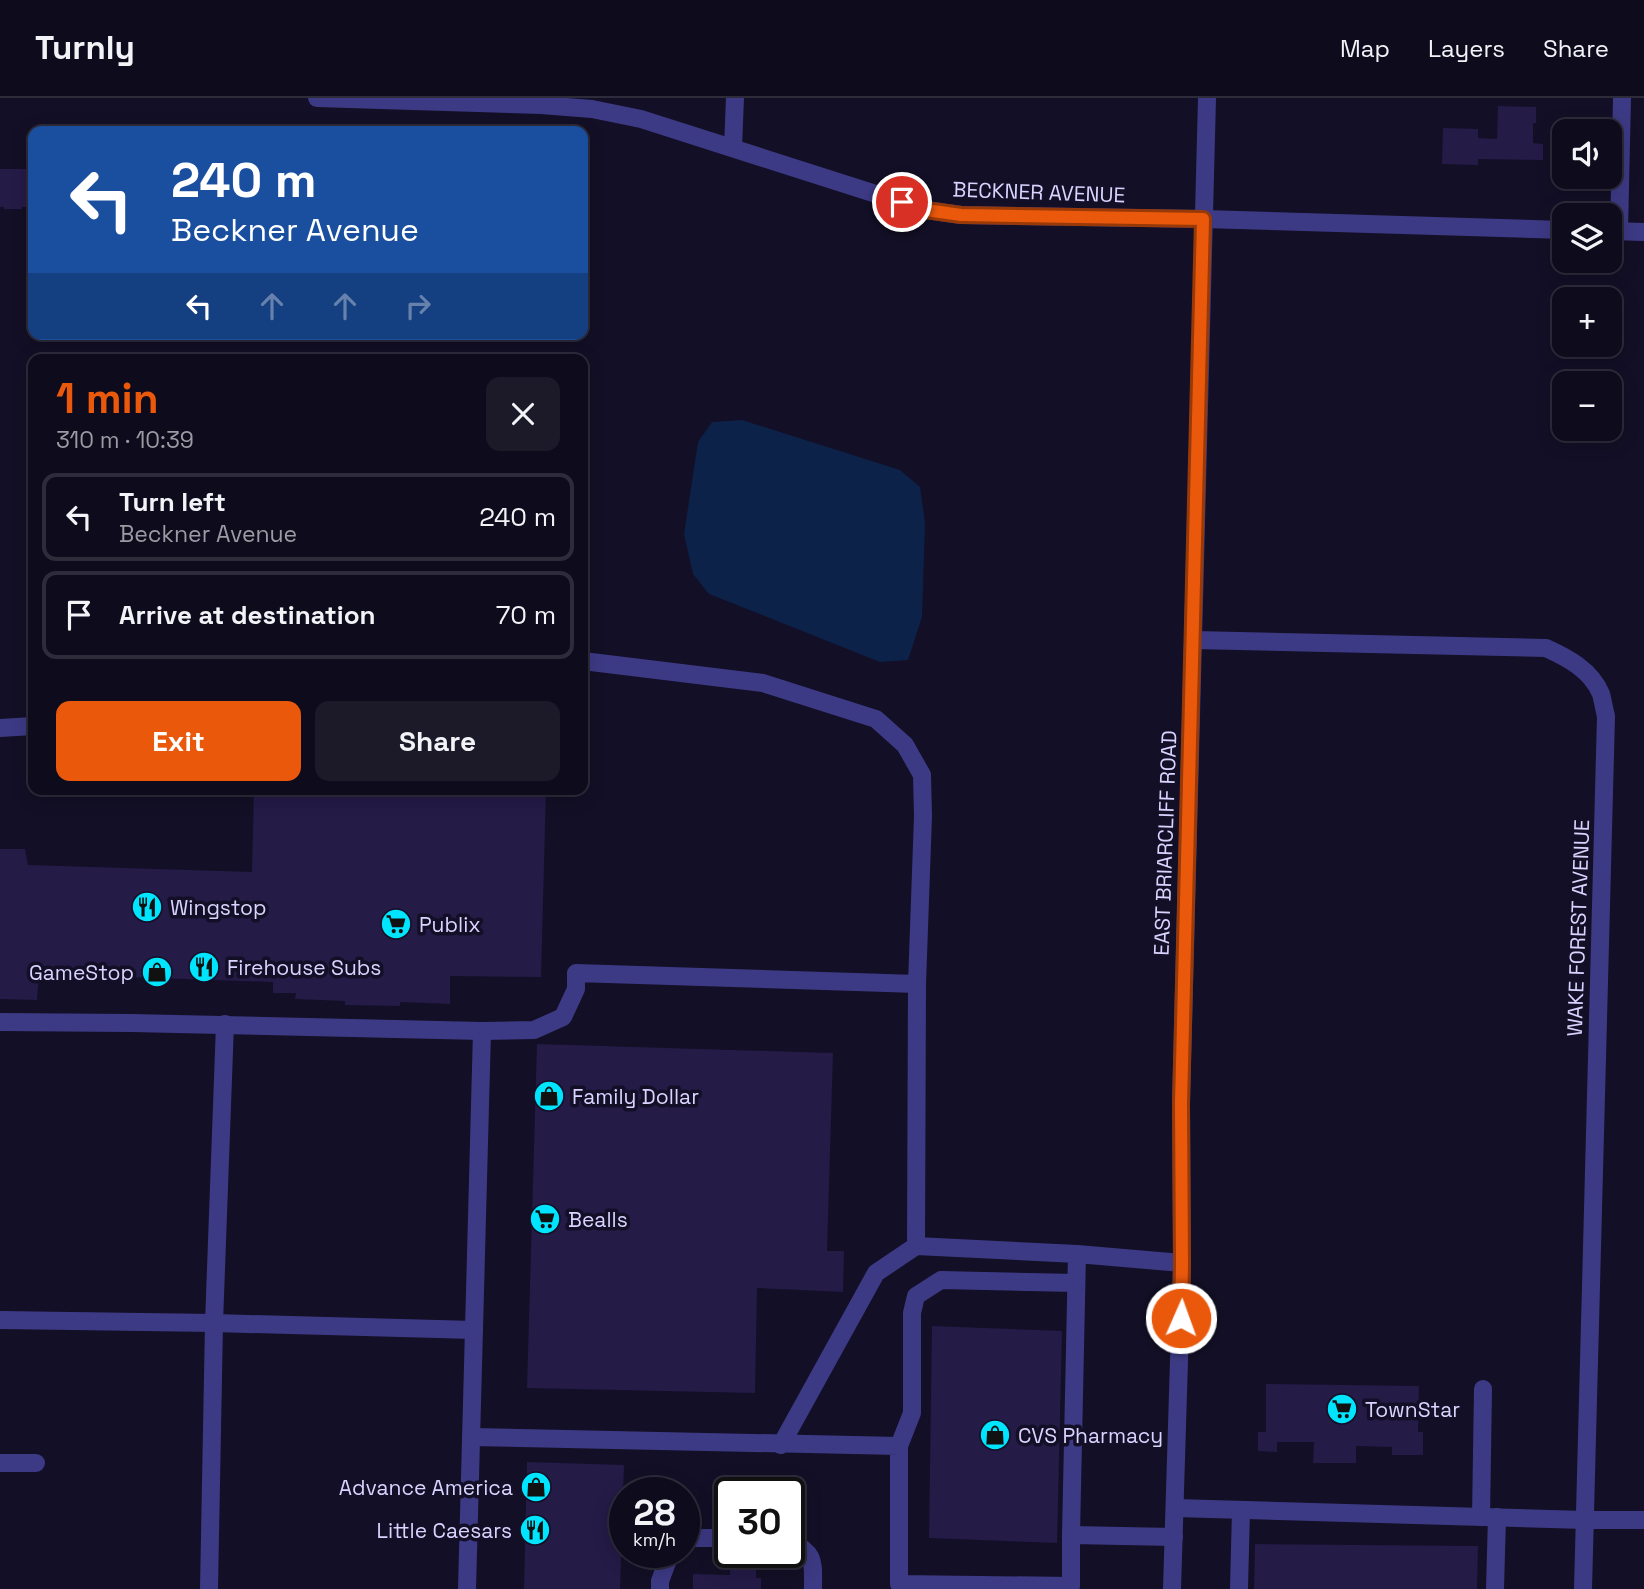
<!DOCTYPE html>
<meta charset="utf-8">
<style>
body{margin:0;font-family:"Space Grotesk",sans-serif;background:#1c1929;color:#f1f3f6;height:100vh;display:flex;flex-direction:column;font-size:26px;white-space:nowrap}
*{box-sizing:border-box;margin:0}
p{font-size:23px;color:#9b9ba3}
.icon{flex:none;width:38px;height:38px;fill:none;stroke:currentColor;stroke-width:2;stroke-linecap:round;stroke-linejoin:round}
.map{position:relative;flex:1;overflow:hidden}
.side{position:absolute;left:28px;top:256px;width:560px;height:441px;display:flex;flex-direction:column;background:#0e0b1c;border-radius:14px;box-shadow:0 4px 18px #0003,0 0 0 2px #2e2b3b}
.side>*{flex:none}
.hud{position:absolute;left:28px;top:28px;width:560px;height:214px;border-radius:14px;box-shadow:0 4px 18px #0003,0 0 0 2px #2e2b3b;background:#1a4fa0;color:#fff;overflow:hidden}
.tools{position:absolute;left:1552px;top:21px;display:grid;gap:14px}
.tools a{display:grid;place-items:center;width:70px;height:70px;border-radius:14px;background:#0e0b1c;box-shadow:0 4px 18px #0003,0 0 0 2px #2e2b3b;font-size:35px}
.speed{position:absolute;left:609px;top:1379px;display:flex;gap:14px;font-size:35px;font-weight:700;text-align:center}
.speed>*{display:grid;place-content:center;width:91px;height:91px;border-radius:50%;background:#0e0b1c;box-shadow:0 4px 18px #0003,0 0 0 2px #2e2b3b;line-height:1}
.speed small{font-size:18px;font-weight:400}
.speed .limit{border:4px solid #111;border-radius:10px;background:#fff;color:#111}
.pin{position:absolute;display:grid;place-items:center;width:60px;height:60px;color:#fff;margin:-30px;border:4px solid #fff;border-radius:50%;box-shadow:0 2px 7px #0007}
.me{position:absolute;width:77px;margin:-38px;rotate:2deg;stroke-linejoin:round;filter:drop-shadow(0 0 5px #0008)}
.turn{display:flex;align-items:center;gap:24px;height:147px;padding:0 28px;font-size:32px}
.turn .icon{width:91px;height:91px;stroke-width:2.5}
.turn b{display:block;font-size:49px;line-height:60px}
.lanes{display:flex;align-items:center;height:66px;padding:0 28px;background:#0003;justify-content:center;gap:35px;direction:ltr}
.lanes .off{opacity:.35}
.round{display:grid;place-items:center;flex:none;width:74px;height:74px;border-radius:14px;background:#1c1929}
.head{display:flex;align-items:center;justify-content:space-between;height:119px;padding:0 28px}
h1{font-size:42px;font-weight:600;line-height:52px;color:#ea580c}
.button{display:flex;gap:14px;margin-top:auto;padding:14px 28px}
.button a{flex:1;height:80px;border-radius:14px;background:#ea580c;color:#fff;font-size:28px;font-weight:600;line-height:80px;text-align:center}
.button a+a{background:#1c1929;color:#f1f3f6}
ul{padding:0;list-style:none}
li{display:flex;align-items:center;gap:21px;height:88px;margin:0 14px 10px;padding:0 14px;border:4px solid #2e2b3b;border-radius:14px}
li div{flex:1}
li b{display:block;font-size:26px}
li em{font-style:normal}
header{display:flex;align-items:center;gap:42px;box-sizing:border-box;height:98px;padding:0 35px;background:#0e0b1c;border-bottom:2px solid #2e2b3b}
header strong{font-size:33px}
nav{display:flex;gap:38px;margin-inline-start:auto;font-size:24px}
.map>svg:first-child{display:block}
.water{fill:#0c2248}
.building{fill:#241b47}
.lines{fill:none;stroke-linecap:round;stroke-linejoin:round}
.lane{stroke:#3d3a85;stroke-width:18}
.street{stroke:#3d3a85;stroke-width:18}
.route-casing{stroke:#983908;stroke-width:18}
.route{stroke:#ea580c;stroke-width:12}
.labels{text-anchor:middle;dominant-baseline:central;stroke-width:7;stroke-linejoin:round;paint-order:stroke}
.street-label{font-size:21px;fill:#d9d4ff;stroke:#130f26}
.poi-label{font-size:21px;fill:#d9d4ff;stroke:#130f26;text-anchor:start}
</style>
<header>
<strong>Turnly</strong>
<nav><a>Map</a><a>Layers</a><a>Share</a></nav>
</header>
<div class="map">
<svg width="1644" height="1491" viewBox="0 0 1644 1491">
<rect width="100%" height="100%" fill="#130f26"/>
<!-- water -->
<path class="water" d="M742,322l158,50 20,17 5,36 -3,94 -14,43 -28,2 -171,-68 -16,-20 -9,-40 14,-92 14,-20z"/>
<!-- building -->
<g class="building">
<path d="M1498,8l38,1v16h-3v20l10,1v16l-65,-1v6l-36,-1 1,-36 35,1v9l19,1z"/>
<path d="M0,71h33v38h-11v2h-18v-2h-4z"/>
<path d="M254,691h292l-5,188 -91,-1v28l-50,-2v4l-55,-1v-4l-50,-2 1,-6h-23v-11l-234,-8 -2,26 -37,-1v-150h25l3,16 224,7z"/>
<path d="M537,946l296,9 -6,198h17l-1,41 -86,-4 -2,105 -228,-5z"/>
<path d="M932,1228l130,5 -5,212 -128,-5z"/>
<path d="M1266,1286l153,2 -1,46h5v23h-31v-8l-36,-1v17h-43l1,-21h-37v10l-19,-1v-19h8z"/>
<path d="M527,1364l97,3 -4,124h-96z"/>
<path d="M1255,1446l223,2 -1,43h-223z"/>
<path d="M730,1465h26v15h5v11h-68v-15l37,1z"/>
</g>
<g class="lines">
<!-- lane -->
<g class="lane">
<path d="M583,563l180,22 113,36 29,26 17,30 1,41 -6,168 -1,262"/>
<path d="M0,630l33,-2"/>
<path d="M0,924l131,1 351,8 52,-1 29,-13 13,-28v-16l341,11"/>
<path d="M1077,1156l105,9"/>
<path d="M0,1222l214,3 260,7"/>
<path d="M471,1339l428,9v138l172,2v-51l103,2"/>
<path d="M781,1347l95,-172 40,-27 161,8 -6,281"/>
<path d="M899,1348l13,-33v-100l4,-17 25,-16 135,3"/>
<path d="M0,1365h36"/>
<path d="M1175,1410l410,12h59"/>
<path d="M1481,1419l2,-128"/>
<path d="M789,1442c27,14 24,21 24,49"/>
<path d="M684,1444l6,-4h40"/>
<path d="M209,1491l5,-266 11,-299"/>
<path d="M467,1491l15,-558"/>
<path d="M660,1491v-8l11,-29"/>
<path d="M1239,1491l2,-79"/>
<path d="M1495,1491l2,-72"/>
</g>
<!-- street -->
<g class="street">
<path d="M317,0l224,7 51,4 49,10 285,91 35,5 243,4 360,11"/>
<path d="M733,49l2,-49"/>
<path d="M1610,133l34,1"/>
<path d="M1619,133l3,-133"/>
<path d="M1194,542l352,8c22,10 45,22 55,46 2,7 3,15 5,22l-23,873"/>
<path d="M1172,1491l10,-326 -1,-159 26,-1006"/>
</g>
</g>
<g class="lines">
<!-- route casing -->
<g class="route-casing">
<path id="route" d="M902,104l24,8 35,5 242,4 -22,885 1,160 -1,54"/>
</g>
<!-- route -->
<use href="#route" class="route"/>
</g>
<!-- icons -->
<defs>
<g id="restaurant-disc" transform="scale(1.575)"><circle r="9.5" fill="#00e5ff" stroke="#130f26"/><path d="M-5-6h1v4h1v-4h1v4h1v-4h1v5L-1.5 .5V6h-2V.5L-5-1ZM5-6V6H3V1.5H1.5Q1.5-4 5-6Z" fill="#111"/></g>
<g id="supermarket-disc" transform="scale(1.575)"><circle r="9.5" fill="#00e5ff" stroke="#130f26"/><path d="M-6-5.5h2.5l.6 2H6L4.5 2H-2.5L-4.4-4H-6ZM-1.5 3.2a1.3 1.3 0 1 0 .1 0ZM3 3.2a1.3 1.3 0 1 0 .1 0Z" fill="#111"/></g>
<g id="shop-disc" transform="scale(1.575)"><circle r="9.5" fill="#00e5ff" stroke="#130f26"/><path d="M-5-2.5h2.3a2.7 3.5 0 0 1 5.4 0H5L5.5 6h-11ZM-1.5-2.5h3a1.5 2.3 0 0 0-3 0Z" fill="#111"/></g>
</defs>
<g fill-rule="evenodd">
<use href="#restaurant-disc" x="147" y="809"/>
<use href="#supermarket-disc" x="396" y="826"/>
<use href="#restaurant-disc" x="204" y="869"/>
<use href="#shop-disc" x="157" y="874"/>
<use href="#shop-disc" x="549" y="998"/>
<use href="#supermarket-disc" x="545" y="1121"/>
<use href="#supermarket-disc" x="1342" y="1311"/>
<use href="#shop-disc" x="995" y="1337"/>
<use href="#shop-disc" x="536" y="1389"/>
<use href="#restaurant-disc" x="535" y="1432"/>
</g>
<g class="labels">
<!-- street labels -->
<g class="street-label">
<text transform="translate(1039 94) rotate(2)">BECKNER AVENUE</text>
<text transform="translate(1165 745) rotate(-88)">EAST BRIARCLIFF ROAD</text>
<text transform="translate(1578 830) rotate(-88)">WAKE FOREST AVENUE</text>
</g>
<!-- poi labels -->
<g class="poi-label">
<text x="170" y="809">Wingstop</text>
<text x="419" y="826">Publix</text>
<text x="227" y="869">Firehouse Subs</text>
<text x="134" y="874" text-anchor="end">GameStop</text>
<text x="572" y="998">Family Dollar</text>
<text x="568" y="1121">Bealls</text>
<text x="1365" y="1311">TownStar</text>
<text x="1018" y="1337">CVS Pharmacy</text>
<text x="513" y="1389" text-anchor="end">Advance America</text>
<text x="512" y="1432" text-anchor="end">Little Caesars</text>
</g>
</g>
</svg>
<div class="tools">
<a><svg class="icon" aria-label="sound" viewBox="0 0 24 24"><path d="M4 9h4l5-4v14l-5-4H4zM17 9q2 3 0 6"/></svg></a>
<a><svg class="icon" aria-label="layers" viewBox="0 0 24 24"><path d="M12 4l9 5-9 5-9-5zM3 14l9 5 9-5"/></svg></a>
<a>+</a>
<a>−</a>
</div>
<div class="speed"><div>28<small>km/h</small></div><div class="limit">30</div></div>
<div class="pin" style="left:902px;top:104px;background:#d93025"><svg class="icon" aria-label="arrive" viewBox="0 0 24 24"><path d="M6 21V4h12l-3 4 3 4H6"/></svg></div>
<svg class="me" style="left:1181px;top:1220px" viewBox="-20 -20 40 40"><circle r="17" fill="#ea580c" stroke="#fff" stroke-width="3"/><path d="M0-11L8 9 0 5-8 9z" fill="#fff"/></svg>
<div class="hud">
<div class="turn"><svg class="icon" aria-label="left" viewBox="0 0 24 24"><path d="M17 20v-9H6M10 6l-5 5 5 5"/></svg><div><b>240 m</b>Beckner Avenue</div></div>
<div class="lanes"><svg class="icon" aria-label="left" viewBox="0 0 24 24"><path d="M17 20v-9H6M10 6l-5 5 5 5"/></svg><svg class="icon off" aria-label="ahead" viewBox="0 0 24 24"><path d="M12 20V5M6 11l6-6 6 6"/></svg><svg class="icon off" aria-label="ahead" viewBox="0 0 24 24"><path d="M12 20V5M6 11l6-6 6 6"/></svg><svg class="icon off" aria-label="right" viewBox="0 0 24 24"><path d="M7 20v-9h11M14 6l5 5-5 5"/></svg></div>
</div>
<section class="side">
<div class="head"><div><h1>1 min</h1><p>310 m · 10:39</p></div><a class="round"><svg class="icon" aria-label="close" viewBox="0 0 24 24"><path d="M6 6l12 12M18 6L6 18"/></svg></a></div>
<ul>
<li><svg class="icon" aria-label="left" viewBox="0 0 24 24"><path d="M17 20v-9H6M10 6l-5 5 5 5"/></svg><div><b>Turn left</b><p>Beckner Avenue</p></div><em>240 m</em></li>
<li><svg class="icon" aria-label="arrive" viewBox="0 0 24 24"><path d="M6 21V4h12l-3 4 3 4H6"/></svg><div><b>Arrive at destination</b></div><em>70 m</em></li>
</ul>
<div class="button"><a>Exit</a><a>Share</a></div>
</section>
</div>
